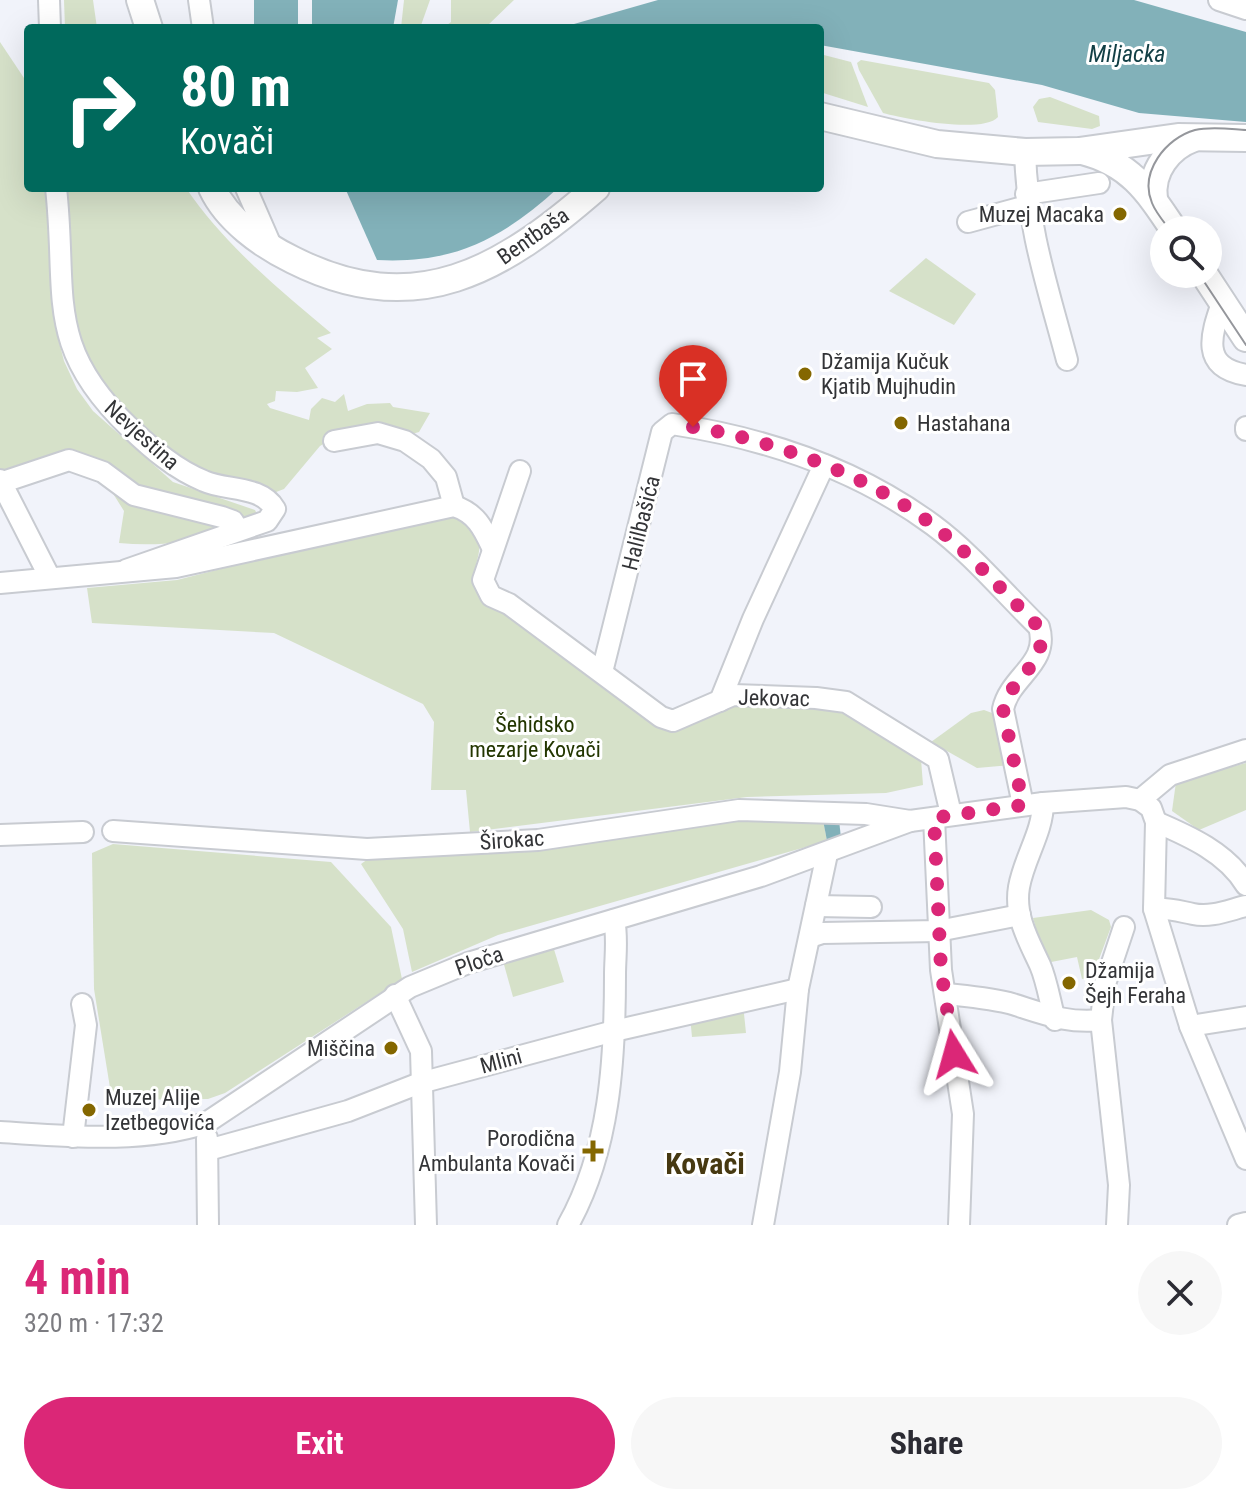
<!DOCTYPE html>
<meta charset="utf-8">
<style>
body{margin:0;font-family:"Roboto Condensed",sans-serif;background:#f7f7f7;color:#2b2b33;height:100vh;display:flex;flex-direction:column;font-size:30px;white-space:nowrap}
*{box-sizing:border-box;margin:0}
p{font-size:26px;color:#7c7c81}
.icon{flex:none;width:44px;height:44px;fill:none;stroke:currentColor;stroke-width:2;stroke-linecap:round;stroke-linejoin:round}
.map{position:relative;height:1225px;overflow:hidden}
.drawer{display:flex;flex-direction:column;background:#fff;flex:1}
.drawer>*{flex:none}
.top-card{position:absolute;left:24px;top:24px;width:800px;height:168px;border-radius:8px;box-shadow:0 8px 32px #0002;background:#00695c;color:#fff;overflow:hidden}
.buttons{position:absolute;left:1150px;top:216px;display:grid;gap:16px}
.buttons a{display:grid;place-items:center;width:72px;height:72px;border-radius:50%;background:#fff;box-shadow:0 8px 32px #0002;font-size:40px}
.pin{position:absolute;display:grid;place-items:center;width:68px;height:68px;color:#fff;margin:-82px -34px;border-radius:50% 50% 50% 0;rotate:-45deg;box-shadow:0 0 8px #0007}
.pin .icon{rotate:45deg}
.me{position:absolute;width:88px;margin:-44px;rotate:352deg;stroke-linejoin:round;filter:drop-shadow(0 0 6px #0008)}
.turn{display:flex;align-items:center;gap:28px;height:168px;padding:0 24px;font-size:36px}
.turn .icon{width:104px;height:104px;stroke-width:2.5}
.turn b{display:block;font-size:56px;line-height:68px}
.round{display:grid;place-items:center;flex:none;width:84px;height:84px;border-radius:42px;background:#f7f7f7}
.summary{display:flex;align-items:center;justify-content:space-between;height:136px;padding:0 24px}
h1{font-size:48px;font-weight:700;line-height:60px;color:#db2777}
.action{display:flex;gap:16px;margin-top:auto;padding:16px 24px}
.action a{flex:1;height:92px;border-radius:48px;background:#db2777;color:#fff;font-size:32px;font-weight:700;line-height:92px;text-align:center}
.action a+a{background:#f7f7f7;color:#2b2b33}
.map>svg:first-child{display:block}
.green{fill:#d6e1c9}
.water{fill:#82b1b9}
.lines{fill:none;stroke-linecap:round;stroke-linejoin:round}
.minor-casing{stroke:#c8cbd1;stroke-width:24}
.major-casing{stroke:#c8cbd1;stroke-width:30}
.minor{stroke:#fff;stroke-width:20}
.major{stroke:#fff;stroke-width:26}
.tram{stroke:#95979c;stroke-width:2}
.route{stroke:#db2777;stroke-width:14;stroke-dasharray:0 25.2}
.poi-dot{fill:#846700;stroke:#fff;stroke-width:3}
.labels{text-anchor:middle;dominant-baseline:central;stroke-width:6;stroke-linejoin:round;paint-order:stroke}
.poi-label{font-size:22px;fill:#333437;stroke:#fff;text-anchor:start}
.street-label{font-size:22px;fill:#333437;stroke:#fff}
.park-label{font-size:22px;fill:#233600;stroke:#fff}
.water-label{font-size:24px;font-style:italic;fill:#123f45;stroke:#fff}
.district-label{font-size:30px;font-weight:bold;fill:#473911;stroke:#fff}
</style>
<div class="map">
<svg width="1246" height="1225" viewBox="0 0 1246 1225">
<rect width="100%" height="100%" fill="#f1f3fa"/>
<!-- green -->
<g class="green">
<path d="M64,0h29l4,28h-32z"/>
<path d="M404,0h26l-10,28h-19z"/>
<path d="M451,0h63l-29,28h-42l8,-6z"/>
<path d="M0,42l28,42v104h22l6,58 -2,76 10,39 13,28 16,22 80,71 82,28 3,6 -9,3 -98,-21 -62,-36 -89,13z"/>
<path d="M820,54l31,8 17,45 -48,-15z"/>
<path d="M861,60l128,23 6,7 3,27c-15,17 -93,2 -115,-4l-24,-43 -2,-7z"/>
<path d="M1050,97l49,19 1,10 -8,3 -54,-7 -5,-15 6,-8z"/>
<path d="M64,188h122c39,57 92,101 145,145l-14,5 15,11 -27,19 13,20 -21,4 -21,-1 -1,10 -8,3 3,4 39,12 2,-11 11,-11 13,4 9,-8 4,17 19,-7 23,-1 3,4 37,6 -11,19 -14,4 -70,1 -15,9 -36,43 -13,5 -36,-8 -70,-32 -77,-82 -18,-71z"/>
<path d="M926,258l50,36 -22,31 -65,-34z"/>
<path d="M107,484c30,29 69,30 108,40l-1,6c-30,15 -62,16 -95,13l5,-32z"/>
<path d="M447,512c60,30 15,48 31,82l200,134 15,-3 34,-21 46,-4 78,15 70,44 2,26 -37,8 -139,4 -277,35 -4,-42h-35l3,-68 -11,-18 -149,-71 -182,-10 -5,-35 90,-8z"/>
<path d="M984,710l16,6 11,49 -34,3 -46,-26 40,-29z"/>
<path d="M1246,763v47l-47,20 -27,-19 4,-29z"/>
<path d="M757,819l66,1 4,21 -329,94 -86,37 -9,-43 -42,-65 7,-5 136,-7z"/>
<path d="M113,844l218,18 60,65 11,52 -177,114 -17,6 -96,1 -18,-111 -2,-136z"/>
<path d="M1091,910l18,10 2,7 -22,59 -2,-8 -5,1 -5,-22 -31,6 -13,-45z"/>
<path d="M553,946l11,36 -51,15 -10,-36z"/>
<path d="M743,1004l3,29 -54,4 -2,-21z"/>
</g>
<!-- water -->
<g class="water">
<rect x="254" y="0" width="44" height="28"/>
<path d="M312,0h86l-5,28h-81z"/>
<path d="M658,0h476l112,32v90l-107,-9 -97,-28 -222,-40v-17h-260z"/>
<path d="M345,188h213c-56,51 -104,76 -181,72z"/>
<path d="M823,820h16l2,18 -14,3z"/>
</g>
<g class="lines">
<!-- minor casing -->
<g class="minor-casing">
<g id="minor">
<path d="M49,0l1,28"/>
<path d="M199,0l4,28"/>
<path d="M1219,0l27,9"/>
<path d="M1025,152c2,75 23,136 42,208"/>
<path d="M56,188c12,107 -13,157 74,240 22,21 45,41 74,53 22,10 57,4 71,28l-8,12 -141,49"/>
<path d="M246,188l27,62"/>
<path d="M1026,194l73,-11"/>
<path d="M968,222l59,-16"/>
<path d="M1222,303c-11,32 -22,64 24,72"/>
<path d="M1246,427v3"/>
<path d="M334,441l44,-8 27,8 26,18 15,18 8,29"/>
<path d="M520,471l-37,109 8,16 18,8 152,113 12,4 60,-26 83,3 30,4 92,57 13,55"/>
<path d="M0,480l50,98"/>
<path d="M0,483l69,-23 34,12 31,23 88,22 11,4 5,8"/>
<path d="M0,583l176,-16 278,-61c22,7 29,22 38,41"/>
<path d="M602,672l60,-240 10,-8c92,14 185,45 261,101 38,28 72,69 106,102 11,37 -29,49 -36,82l20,96"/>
<path d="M720,701l33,-82 71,-154"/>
<path d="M1140,800l30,-25 76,-25"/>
<path d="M1043,803c0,29 -19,55 -24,84 -5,29 10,54 21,78 7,16 10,37 15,55"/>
<path d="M934,818l7,152 22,144 -4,111"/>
<path d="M1156,822c33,14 71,31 90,63"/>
<path d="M113,831l254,18 171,-9 201,-30 127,4 44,7 133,-18 83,-6 14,3 11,8 5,14 -2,87 36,117 56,133"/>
<path d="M0,835l83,-3"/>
<path d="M816,906l55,1"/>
<path d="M1154,909c16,-1 24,2 39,5 18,4 36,-4 53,-8"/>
<path d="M810,937l12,-4 116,-2 82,-16"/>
<path d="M946,994c21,2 42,4 63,9 33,10 57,21 92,17"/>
<path d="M395,995l26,56 5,174"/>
<path d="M1190,1026l56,-9"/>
<path d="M0,1132c67,4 141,12 206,-9l204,-136 58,-24 293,-87 149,-55"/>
<path d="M73,1137l13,-112 -4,-21"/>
<path d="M207,1138l1,87"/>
<path d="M208,1150l140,-39 72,-28 194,-52 184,-42"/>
<path d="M568,1225c42,-75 47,-165 47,-250 0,-18 3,-38 -1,-55"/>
<path d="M763,1225l27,-153 8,-83 29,-135"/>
<path d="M1117,1225l2,-40 -18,-165 4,-36 19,-57"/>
<path d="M1238,1225l8,-2"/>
</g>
</g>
<!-- major casing -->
<g class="major-casing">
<g id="major">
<path d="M140,0l9,28"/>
<path d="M820,116l117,28 88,8 54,-1 99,-14 68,1"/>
<path d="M1082,151c48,12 66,40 92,79"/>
<path d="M212,188c15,32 50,57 81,72 123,62 209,10 303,-72"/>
<path d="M1154,199c-4,-28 15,-52 40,-61"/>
<path d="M1204,274l42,64"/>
</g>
</g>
<!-- minor -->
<use href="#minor" class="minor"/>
<!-- major -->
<use href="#major" class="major"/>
<!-- tram -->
<g class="tram">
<path d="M1170,230c-6,-8 -14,-17 -18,-27 -13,-31 14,-65 43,-73 16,-4 35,-1 51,0"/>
<path d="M1199,274l47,71"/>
</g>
</g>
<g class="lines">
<!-- route -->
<path class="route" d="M693,427c80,13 177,49 241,99 38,29 71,68 105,101 11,37 -28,49 -36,82l20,96 -89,13 7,152 13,84"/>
</g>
<!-- markers -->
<g class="poi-dot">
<circle cx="1120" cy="214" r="8"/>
<circle cx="805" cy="374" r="8"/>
<circle cx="901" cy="423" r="8"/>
<circle cx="1069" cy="983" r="8"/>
<circle cx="391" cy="1048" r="8"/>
<circle cx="89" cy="1110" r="8"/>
<path d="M589 1139h8v8h8v8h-8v8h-8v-8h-8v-8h8z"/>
</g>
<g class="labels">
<!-- poi labels -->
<g class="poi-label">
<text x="1104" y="214" text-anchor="end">Muzej Macaka</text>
<text x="821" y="361">Džamija Kučuk<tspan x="821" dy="25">Kjatib Mujhudin</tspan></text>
<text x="917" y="423">Hastahana</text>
<text x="1085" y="970">Džamija<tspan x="1085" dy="25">Šejh Feraha</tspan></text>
<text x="375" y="1048" text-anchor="end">Miščina</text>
<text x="105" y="1097">Muzej Alije<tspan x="105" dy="25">Izetbegovića</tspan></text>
<text x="575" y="1138" text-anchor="end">Porodična<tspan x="575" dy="25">Ambulanta Kovači</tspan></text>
</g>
<!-- street labels -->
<g class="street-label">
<text transform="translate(533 236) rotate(-35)">Bentbaša</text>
<text transform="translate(142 435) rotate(42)">Nevjestina</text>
<text transform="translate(641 523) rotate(-76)">Halilbašića</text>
<text transform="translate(774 698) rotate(1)">Jekovac</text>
<text transform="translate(512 840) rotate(-4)">Širokac</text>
<text transform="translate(479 961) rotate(-19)">Ploča</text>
<text transform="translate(501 1061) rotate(-15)">Mlini</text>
</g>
<!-- park labels -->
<g class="park-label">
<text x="535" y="724">Šehidsko<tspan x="535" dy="25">mezarje Kovači</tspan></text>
</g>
<!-- water labels -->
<g class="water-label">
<text x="1127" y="54">Miljacka</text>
</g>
<!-- district labels -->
<g class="district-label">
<text x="705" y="1163">Kovači</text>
</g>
</g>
</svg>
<div class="buttons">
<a><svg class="icon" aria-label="search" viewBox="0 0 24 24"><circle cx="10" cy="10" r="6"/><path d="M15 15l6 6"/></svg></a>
</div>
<div class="pin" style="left:693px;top:427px;background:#d93025"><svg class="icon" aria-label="arrive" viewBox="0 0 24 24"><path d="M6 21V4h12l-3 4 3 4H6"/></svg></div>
<svg class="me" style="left:954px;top:1054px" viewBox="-20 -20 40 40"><path d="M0-17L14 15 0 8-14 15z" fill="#db2777" stroke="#fff" stroke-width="4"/></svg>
<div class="top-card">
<div class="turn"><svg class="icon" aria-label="right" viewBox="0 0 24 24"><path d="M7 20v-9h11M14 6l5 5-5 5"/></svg><div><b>80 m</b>Kovači</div></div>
</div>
</div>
<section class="drawer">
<div class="summary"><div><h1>4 min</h1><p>320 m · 17:32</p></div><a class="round"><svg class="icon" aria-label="close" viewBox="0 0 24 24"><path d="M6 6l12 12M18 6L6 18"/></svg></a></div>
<div class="action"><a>Exit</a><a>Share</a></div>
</section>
